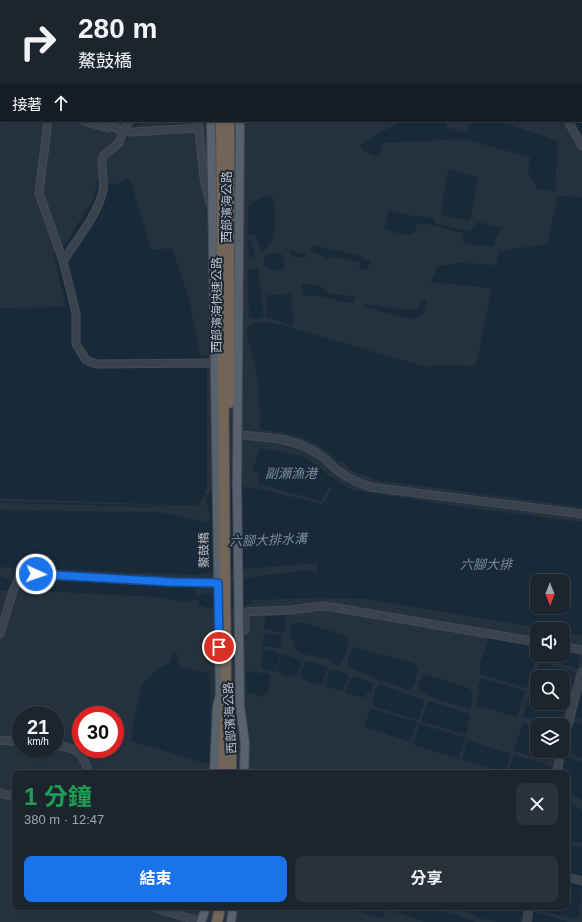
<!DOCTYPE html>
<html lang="zh-TW">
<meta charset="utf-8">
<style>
body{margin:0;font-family:Arial,"Noto Sans TC",sans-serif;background:#29313a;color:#f1f3f6;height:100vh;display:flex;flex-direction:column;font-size:15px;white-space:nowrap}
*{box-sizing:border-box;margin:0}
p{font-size:13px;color:#a0a5aa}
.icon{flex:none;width:22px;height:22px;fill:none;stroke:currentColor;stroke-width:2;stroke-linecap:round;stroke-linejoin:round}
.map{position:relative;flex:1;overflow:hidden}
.panel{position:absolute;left:12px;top:770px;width:558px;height:140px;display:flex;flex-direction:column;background:#1c252e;border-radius:8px;box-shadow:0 1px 3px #0004,0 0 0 1px #3a424a}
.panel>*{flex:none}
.banner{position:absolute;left:0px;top:0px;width:582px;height:122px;box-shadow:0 1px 3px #0004,0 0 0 1px #3a424a;background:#1c252e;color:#f1f3f6;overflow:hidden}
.needle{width:26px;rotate:179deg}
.buttons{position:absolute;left:530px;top:574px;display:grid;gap:8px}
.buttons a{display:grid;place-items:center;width:40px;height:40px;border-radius:8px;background:#1c252e;box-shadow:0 1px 3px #0004,0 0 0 1px #3a424a;font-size:20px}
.speed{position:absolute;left:12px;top:706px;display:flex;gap:8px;font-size:20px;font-weight:700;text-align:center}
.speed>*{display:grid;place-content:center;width:52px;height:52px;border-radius:50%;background:#1c252e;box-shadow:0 1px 3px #0004,0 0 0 1px #3a424a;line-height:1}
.speed small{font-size:10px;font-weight:400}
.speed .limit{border:6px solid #d22;background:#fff;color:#111}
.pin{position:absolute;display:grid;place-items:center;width:34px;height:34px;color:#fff;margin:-17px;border:2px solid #fff;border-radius:50%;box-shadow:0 1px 4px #0007}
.me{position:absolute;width:44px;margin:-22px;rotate:93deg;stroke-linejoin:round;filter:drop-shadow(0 0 3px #0008)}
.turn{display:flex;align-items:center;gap:14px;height:84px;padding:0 12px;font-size:18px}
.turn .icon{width:52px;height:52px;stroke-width:2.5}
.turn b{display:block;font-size:28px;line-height:34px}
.then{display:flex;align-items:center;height:38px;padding:0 12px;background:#0003;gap:8px;font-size:15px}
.round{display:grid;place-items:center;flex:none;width:42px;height:42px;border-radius:8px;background:#29313a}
.overview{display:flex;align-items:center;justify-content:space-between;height:68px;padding:0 12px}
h1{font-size:24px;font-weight:700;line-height:30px;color:#1e9e55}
.button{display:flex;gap:8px;margin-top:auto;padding:8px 12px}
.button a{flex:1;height:46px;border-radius:8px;background:#1a73e8;color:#fff;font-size:16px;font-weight:700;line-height:46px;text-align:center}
.button a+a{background:#29313a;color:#f1f3f6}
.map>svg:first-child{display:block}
.water{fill:#182a3a;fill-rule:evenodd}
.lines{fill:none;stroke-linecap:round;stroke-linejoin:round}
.stream{stroke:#182a3a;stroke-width:1.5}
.canal{stroke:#182a3a;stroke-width:4.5}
.minor-casing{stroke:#424c56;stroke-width:9}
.major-casing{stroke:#424c56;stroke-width:10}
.highway-casing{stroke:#444e58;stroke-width:12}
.minor{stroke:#39434d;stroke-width:7}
.major{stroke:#57626d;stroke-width:8}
.highway{stroke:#726456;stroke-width:10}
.route-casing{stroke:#114b97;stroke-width:10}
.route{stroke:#1a73e8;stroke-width:7}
.labels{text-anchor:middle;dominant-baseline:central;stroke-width:4;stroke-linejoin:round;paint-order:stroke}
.street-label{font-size:12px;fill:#b5bec8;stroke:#1e2832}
.water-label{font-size:13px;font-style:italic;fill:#6f8ca5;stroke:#1e2832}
</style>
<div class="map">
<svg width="582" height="922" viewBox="0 0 582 922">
<rect width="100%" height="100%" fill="#25313d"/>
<!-- water -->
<g class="water">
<path d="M541,0h41v23l-1,-22h-40z"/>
<path d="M581,50l1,1v85l-8,-15h7z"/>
<path d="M401,121h47l-2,6 20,6 5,-12h27l60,20 -3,50 -17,-2 -10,-17 2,-15 -67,-18 -81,4 -2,12 -4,1 -14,-6 -2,-6z"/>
<path d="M450,169l28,8 -8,43 -25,-3 -4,-5 6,-38z"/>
<path d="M130,178l21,72 21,-2 17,51 11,56h7v131l-8,20 -199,-8v-190l66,-1 -13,-53 7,-3 32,-49 6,-22 15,5z"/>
<path d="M266,195l7,2c2,19 8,44 -12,54l-6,-16h-7v-28l5,-5z"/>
<path d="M557,196l25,1v310l-175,-23 -24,-3 -1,1 -30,-11 -11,-11 -2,2c-20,-22 -49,-30 -78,-32l-1,-11 -2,-1 2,-6 -3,-37 -11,-45c9,-12 22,-7 36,-5l144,42h5v-2l45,1 16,-80 -2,2 -59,-6 7,-16 22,-3 36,2 3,-14 48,-7 9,-39z"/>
<path d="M389,210l27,7 5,-1 13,2 2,6 33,7 9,-9 25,6 -8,11v8l-31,-3 -2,-11 -39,-10 -6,1 -3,9 -6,2 -24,-5z"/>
<path d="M248,240l3,1 4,15 -6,2z"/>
<path d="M312,245l50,11v3l9,2 -5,10 -6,-3 -1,-6 -25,-5 -5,2 -18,-8z"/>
<path d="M290,249l7,2v3h9v3h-14z"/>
<path d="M277,253l6,2 1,12 -3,4 -8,-1 -9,-5v-9l3,-2z"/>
<path d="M258,268l6,49 -7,3 -8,-4 -1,-46z"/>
<path d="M302,284l15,1 7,3 6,6 23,2 3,2 -3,5c-16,-1 -32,-10 -48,-7l-3,-3z"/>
<path d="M292,294l1,33 -27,-11 1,-21z"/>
<path d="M422,299l5,1 -3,13 -5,2 -3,5 -53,-13 -1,-3 46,6 9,-1z"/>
<path d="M260,448l36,7 14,5 22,18 21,12 116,18 113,14v113l-19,-3v-3h-17l-181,-30 -48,-1 -64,2v4h-7v5h-35l-13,-4 4,-12h10l1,-7 32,-8 63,-8 10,4 -1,-11 -108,9 -10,3 -199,-8v-57l159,2 50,11 1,-10 -4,-13 7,-11 31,-2 17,2 60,15 4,-2 6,-14 -2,-2 -8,15 -63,-17 1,-11 -7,-2zM537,581h26v26h-26z"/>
<path d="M0,576l12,4 -2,11 -10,-1z"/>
<path d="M31,577l166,8 -2,10 -3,-1 -2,9 -34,-6 -132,-7 1,-7z"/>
<path d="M286,615l-2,18 -20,-4 1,-13z"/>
<path d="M300,622l47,14c2,11 -1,21 -8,30l-14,-8 -25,-4 -7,-7 2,-6 -6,-4 3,-13z"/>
<path d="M264,633l18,3 -2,12 -18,-2z"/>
<path d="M489,638l48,7 1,10 -12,33 -46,-14v-11z"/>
<path d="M355,647l60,17 3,6 -4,15 -6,5 -59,-22 -1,-10z"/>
<path d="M263,650h12l5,6 -6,16 -13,-3z"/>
<path d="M563,650l13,2 4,5 -2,11 -29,-7 -7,-5 1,-1h20z"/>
<path d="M176,653l4,14 30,7 1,91 -80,-24 2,-17 9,-40 16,-16 11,-4 4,-9z"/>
<path d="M282,654l19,6v6l-5,11 -13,-2 -6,-5z"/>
<path d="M305,661l23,6 -6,16c-7,2 -15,-2 -21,-5v-8z"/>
<path d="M542,663l31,8 2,3 -8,25 -4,-1v-21h-26v13l-6,-2 7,-23z"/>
<path d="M330,670h3l16,5 -3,9 -4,7 -15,-4 -1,-5z"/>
<path d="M246,671l24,3 -2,18 -6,5 -15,-5z"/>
<path d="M423,674l46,14 4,5 -2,14 -3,2 -34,-11 -15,-7v-7z"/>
<path d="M353,676l20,7 -2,9 -4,1 -3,5 -19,-6 6,-13z"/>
<path d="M481,678l44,13 -8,26 -41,-12 3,-13 -1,-5z"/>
<path d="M379,684l44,16 1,4 -6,16 -42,-13 -4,-4 3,-12z"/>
<path d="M581,690h1v29l-10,-4z"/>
<path d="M530,693l7,2v8h28l-5,22h-6l-31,-8z"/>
<path d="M430,701l37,12 3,3 -4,19 -45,-14 6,-18z"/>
<path d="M370,709h2l45,13 -7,20 -46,-15z"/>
<path d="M575,722l7,2v34l-19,-7 5,-21z"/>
<path d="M523,723l14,4v24h18l-7,10 -34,-10z"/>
<path d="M421,724l44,14 -6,21 -44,-14 -2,-2 6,-18z"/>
<path d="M467,740l43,14 -3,16 -6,1 -39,-11z"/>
<path d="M514,755l33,9 5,3 -2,6h-42z"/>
<path d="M562,755l20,7v38l-15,-7v-20h-9z"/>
<path d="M567,803l15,7v33l-15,-3z"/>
<path d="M567,844l15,3v30l-15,-4z"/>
<path d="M567,879l15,5 -2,30 -3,5 -47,-10v-2h37z"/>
<path d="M345,907h40l-2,11h-3z"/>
<path d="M394,907h38l44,15h-52l-28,-10 -2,-3z"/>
<path d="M465,907h56l2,3 -3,12h-22l-19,-4 -15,-7z"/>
<path d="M530,912l13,2 25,8h-40z"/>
</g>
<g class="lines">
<!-- stream -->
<g class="stream">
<path d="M132,130l7,-9"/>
<path d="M121,145l6,-6 3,-5"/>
<path d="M107,182l-1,-23 10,-9"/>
<path d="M203,496l6,-1"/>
<path d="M0,502l145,4 11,-1"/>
</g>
<!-- canal -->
<g class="canal">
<path d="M19,586l11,1"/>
<path d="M187,597l14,1"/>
</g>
<!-- minor casing -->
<g class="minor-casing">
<g id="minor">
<path d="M59,0h2"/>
<path d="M174,0l1,1"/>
<path d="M513,0l2,1"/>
<path d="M10,1l1,-1"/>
<path d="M215,1v-1"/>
<path d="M243,1v-1"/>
<path d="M423,1l1,-1"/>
<path d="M0,14h1"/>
<path d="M0,61h1"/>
<path d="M48,121l-9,72 24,68 8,32 5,21v30l10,16 10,4 119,-1"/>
<path d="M84,121l24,7 3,-2 12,5 6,-10"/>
<path d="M198,121l6,57 6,26"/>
<path d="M568,121l14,25"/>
<path d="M63,261c13,-20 36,-48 40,-71 2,-11 -3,-23 0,-34l16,-13 4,-12 8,1 68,-4"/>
<path d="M238,435c29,2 59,3 83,21 6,4 11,10 16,14 10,8 22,13 33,17l212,27"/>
<path d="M245,630v-18l46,-2 30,-4 10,1 206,35"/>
<path d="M0,634l13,-43 8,-17 150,8 47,1"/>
<path d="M563,646l19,4"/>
<path d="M0,740l21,2"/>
<path d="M563,743l19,-71"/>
<path d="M55,745c22,3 27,6 34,28"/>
<path d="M557,773l4,-22"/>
<path d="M0,793l15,4"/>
<path d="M567,877l15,4"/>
<path d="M152,907l50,15"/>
<path d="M527,922l2,-15"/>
</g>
</g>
<!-- major casing -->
<g class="major-casing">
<g id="major">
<path d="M182,0l1,1"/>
<path d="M211,121l9,573 -3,14 -3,65"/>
<path d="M240,121l-3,364 3,222 5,36 -1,30"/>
<path d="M201,922l5,-15"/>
<path d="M231,922l2,-15"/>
</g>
</g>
<!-- highway casing -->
<g class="highway-casing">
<g id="highway">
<path d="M224,1v-1"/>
<path d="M231,1v-1"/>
<path d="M221,121l5,575 -3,77"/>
<path d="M229,121v282"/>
<path d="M231,773v-18"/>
<path d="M217,922l3,-15"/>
</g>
</g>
<!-- minor -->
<use href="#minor" class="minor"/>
<!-- major -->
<use href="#major" class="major"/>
<!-- highway -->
<use href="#highway" class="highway"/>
</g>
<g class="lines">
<!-- route casing -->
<g class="route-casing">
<path id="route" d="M36,574l135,8 47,1 1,64"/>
</g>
<!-- route -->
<use href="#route" class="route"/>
</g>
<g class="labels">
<!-- street labels -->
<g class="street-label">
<text transform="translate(227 207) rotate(-90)">西部濱海公路</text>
<text transform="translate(217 305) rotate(-90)">西部濱海快速公路</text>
<text transform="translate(204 550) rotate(-91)">鰲鼓橋</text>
<text transform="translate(230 718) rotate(-93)">西部濱海公路</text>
</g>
<!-- water labels -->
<g class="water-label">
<text x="291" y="473">副瀨漁港</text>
<text transform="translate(268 540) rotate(-2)">六腳大排水溝</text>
<text x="486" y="564">六腳大排</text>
</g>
</g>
</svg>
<div class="buttons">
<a><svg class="needle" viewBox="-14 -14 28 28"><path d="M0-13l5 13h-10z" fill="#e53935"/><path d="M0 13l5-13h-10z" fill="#a0a5aa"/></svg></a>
<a><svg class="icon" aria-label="sound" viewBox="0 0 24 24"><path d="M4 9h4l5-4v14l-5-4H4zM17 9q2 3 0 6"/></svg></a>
<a><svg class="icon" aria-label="search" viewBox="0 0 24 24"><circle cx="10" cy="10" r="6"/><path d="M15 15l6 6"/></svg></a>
<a><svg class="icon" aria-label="layers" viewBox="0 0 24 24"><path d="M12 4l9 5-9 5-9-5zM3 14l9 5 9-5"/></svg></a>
</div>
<div class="speed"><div>21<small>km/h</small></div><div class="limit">30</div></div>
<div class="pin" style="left:219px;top:647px;background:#d93025"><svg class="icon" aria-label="arrive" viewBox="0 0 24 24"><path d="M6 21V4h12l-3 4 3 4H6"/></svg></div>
<svg class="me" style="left:36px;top:574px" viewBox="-20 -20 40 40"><circle r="17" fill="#1a73e8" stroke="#fff" stroke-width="3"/><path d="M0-11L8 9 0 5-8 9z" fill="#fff"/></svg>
<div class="banner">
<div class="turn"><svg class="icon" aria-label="right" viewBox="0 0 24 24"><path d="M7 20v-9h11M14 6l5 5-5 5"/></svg><div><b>280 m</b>鰲鼓橋</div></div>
<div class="then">接著<svg class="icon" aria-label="ahead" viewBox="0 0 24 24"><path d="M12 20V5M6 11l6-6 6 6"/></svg></div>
</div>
<section class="panel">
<div class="overview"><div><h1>1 分鐘</h1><p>380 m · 12:47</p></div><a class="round"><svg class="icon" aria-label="close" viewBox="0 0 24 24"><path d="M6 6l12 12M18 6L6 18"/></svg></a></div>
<div class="button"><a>結束</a><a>分享</a></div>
</section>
</div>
